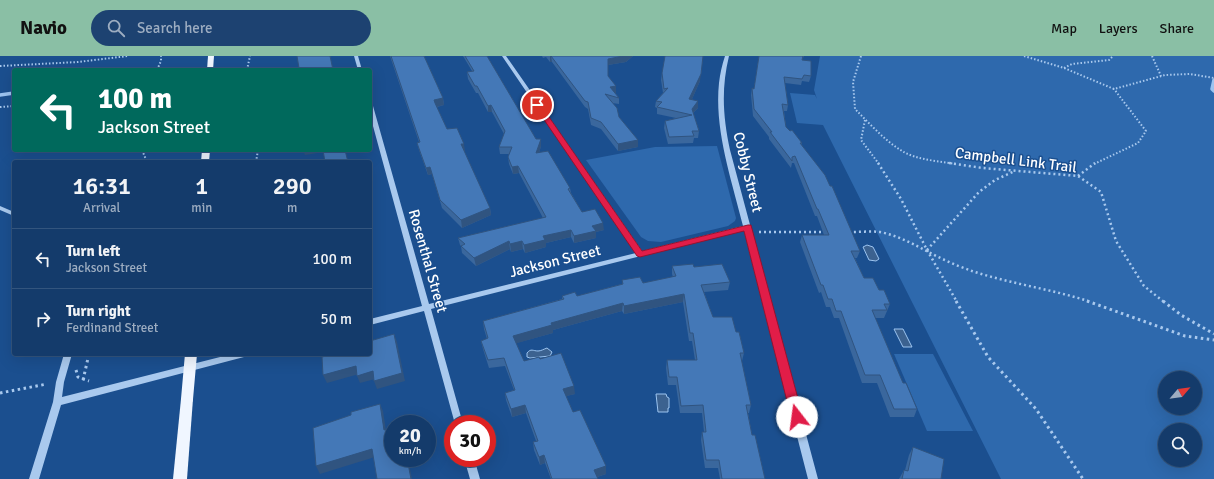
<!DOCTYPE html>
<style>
body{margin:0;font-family:Signika,sans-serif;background:#1d4271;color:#f1f3f6;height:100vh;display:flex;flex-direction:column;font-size:15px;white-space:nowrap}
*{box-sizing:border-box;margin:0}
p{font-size:13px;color:#9dadc1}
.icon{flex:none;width:22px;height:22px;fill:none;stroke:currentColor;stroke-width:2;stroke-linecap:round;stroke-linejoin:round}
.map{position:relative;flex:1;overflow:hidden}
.panel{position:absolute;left:12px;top:104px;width:360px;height:196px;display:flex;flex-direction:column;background:#143b6b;border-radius:4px;box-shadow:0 4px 16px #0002,0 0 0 1px #33557e}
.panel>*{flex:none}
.top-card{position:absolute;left:12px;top:12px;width:360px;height:84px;border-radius:4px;box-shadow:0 4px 16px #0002,0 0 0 1px #33557e;background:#00695c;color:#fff;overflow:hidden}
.needle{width:26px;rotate:61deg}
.tools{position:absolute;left:1158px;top:315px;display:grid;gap:8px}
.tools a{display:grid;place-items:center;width:44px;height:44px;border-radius:50%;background:#143b6b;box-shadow:0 4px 16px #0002,0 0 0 1px #33557e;font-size:20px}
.speed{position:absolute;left:384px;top:359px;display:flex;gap:8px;font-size:20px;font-weight:700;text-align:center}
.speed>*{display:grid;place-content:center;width:52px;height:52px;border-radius:50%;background:#143b6b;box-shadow:0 4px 16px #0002,0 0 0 1px #33557e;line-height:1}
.speed small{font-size:10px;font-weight:400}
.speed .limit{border:6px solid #d22;background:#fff;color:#111}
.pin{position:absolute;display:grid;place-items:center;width:34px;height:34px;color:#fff;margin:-17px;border:2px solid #fff;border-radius:50%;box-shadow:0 1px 4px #0007}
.me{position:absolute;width:44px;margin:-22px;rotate:345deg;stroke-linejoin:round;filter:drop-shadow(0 0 3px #0008)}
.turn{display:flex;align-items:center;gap:14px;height:84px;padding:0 20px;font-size:18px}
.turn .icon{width:52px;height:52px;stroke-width:2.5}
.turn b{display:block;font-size:28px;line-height:34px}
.eta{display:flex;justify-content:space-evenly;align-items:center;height:68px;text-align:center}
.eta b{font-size:24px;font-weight:600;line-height:28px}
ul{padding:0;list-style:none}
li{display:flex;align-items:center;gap:12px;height:60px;padding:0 20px;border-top:1px solid #33557e}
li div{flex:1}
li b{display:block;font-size:15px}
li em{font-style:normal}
header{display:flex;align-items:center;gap:24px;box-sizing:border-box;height:56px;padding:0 20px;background:#8abfa5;color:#111}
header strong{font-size:19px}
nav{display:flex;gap:22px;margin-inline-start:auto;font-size:14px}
.search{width:280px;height:36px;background:#1d4271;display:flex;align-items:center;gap:10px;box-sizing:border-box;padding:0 14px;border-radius:22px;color:#9dadc1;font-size:15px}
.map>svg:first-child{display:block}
.green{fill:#2e69ad;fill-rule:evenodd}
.water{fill:#3c6290;stroke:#9cc4f0}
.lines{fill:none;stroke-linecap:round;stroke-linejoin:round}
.stream{stroke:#9cc4f0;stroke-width:3.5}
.path-far2{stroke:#a9c9ee;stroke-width:2;stroke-dasharray:1.5 2;stroke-linecap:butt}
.path-far1{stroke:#a9c9ee;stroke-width:2.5;stroke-dasharray:2 3;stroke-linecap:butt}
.path{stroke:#a9c9ee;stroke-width:3;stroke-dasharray:2.5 3.5;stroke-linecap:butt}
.minor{fill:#a9c9ee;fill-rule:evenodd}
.major{fill:#f0f6ff;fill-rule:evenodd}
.major-bridge{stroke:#f0f6ff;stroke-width:12}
.wall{fill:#3a679d}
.shaded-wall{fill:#305480}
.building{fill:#4478b7;stroke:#305480}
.route{fill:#e11d48;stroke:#92132f}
.labels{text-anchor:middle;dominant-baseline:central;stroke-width:3;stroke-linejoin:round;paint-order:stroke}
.street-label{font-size:15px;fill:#fff;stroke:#1b4f8f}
</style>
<header>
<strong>Navio</strong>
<div class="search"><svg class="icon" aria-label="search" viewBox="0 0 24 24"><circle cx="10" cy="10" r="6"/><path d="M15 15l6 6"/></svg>Search here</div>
<nav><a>Map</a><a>Layers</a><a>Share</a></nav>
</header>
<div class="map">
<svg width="1214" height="423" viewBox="0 0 1214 423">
<rect width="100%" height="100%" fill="#1b4f8f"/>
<!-- green -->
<g class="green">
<path d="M820,0h394v423h-213l-178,-354 -26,-2 -7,-30 25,2 2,4 -3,-9zM1165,322h30v30h-30zM1165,374h30v30h-30z"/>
<path d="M717,90l19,72 -1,3 -7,5 -67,16 -13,-1 -7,-4 -55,-77 69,-13z"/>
<path d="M894,298h39l40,77h-46z"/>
</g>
<!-- water -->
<g class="water">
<path d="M867,189l6,2 6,12 -3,2 -7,-1 -6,-13z"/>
<path d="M894,273h9l9,18h-9z"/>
<path d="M547,292l5,4 -2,4 -20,2 -3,-1v-4c4,-5 6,-2 11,-2 3,0 6,-2 9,-3z"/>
<path d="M656,338h10l1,3 2,1v10h-1v4h-10z"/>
</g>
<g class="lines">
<!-- stream -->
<g class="stream">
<path d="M1214,24l-2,9 2,2"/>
<path d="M0,39l14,-2"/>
</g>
<!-- path-far2 -->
<g class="path-far2">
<path d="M861,0l-8,26 2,27c14,14 29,31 47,42 15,9 36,10 54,13"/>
<path d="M1024,0l40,12 50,21 51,-14 25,-1 24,4"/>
<path d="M1152,0l9,20"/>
<path d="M0,10l78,-4 50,-6"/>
<path d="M1064,12l8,-4 37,-4 4,-4"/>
<path d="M157,14l4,-9v-5"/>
<path d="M247,14l3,-14"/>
<path d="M0,51l14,-1"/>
<path d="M865,64l-4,20 18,24"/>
<path d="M142,94l5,12"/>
<path d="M256,106l2,-12"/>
<path d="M1094,108l44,-21 8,-12 -32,-42"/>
</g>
<!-- path-far1 -->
<g class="path-far1">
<path d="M878,107l23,36 26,51 30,52"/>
<path d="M949,107l34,5 95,8 23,16 15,49 28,45 20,16"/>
<path d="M1078,120l17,-13"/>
<path d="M759,176h65"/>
<path d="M849,176c10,0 21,-1 31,0 25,5 44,19 67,29 8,4 17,7 25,10 39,13 80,18 119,31"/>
<path d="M927,194l52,-58 16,-12 20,-9"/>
</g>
<!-- path -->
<g class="path">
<path d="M956,245l32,56 48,52 47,70"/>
<path d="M1087,245l98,35 29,4"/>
<path d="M1163,245l18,14 33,19"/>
<path d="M76,314l2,7 11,4"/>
<path d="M83,324l6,-26"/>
<path d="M0,337l47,-9"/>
</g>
<!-- minor -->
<g class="minor">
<path d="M354,0h4l4,14h-4z"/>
<path d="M502,0h4l136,195 101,-25c-11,-45 -29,-96 -24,-143 1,-9 3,-18 6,-27h4c-8,33 -6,61 1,94l88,329h-10l-64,-249 -313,79 32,115h-8l-31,-113 -54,14v-6l52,-13 -52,-191v-11l3,2 56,198 207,-51z"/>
<path d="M0,150l14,6v4l-14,-6z"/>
<path d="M64,298h8l-8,28 -2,15 170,-43h16l-1,2 -3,1 -183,48 -22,74h-10l24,-77 3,-20z"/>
<path d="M464,402h10l6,21h-10z"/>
</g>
<!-- major -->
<g class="major">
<path d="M208,0h6l-1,14h-6z"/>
<path d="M202,94h8l-1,12h-8z"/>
<path d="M187,338l4,2 2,3 -6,80h-14l8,-80 2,-3z"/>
</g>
<!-- major-bridge -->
<path class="major-bridge" d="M187,343l4,-45"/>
</g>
<!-- wall -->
<g class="wall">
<path d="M390,0h34l19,42 1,7 -7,2 10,22 18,22h-1l26,57 1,7 -29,13 -20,-20 -10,-34 -4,1 -9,-25 -2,-7 2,-1z"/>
<path d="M463,0h24l49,83 5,7 -2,7 31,35 1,5 11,19 22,18 -8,2v6l-22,5 -3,-6 -25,6v4l-21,6 -2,-4 -12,3 -1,-3 -34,17 -14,-13 -1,-7 -1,-1 -2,-7 85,-20 -24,-45 -6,1 -4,-10 -1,-7 1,-3h-9l-1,-7 5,-13 -12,-22h-4l-10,-19h-2l-8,-14 -1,-7 5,-1z"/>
<path d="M542,0h91l-7,6 -18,3v11l8,17h-1l4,5v6l-7,-1 7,14 19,30 -20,4 -17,-22 -10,-4 -3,-16 -3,-2 -33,-45h-2l-4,-5 -3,1z"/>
<path d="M759,0h45l-2,4 9,16 -2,6 -7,-1 -1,4 -16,-2 3,22 -1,6h-3l2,16 16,16 -1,2 59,106 -3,7h-2l9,20 15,12 11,14 -6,14h-9l28,65 14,26 -3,8h-24l-13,-34h-15l-23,-65h-5l-4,-11h-4l-5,-15 -2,1 -19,-51 2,-7h22l-7,-19h-2l-21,-53h-2l-1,5 -22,-29v-2l-16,-21 -2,-21 1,-7 2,1z"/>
<path d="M662,17l38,8 -8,18 6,9 -5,5 6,18 -1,7h-4l-1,5 -25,1 -4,-16 1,-7 11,-3 -19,-4v-6l-2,-1 1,-6 7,-8 -2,-13z"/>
<path d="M672,210l22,1 36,15 -2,8 -24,2 9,25 23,15 8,21 -2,8h-1l10,44 -2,8h-1l4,22 13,44h-45l-2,-11h-13l-4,-28 1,-8h2l-2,-19h-22l-4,-28h-8l-2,-17 1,-8h28l-3,-19h-3l-6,-39 -59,12 -2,-3 -69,19v3l-37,10 8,18 16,-2 35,35 -9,2 7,16 33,62 -9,3 1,2h-47l-6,-16 -5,2 -6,-15 -1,-8 3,-1 -10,-28 -14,4 -6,-17 -1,-7 9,-3 -9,-24 -16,2 -6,-19 -2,-8 6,-2 -3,-10 -1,-8 79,-22v-3h15l45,-12v-4l21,3 30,-6 -1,-3z"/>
<path d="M913,391l28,32h-42l5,-9h1l4,-15z"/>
</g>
<!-- shaded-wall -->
<g class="shaded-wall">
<path d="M550,0h1l1,6h-2z"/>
<path d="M623,0h10l-7,6 -18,3v-6z"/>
<path d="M701,18l-1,7 -11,25v-7z"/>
<path d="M616,30v7l-6,1v-7z"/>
<path d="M443,42l1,7 -8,2 -2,-7z"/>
<path d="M698,45v7l-7,7 1,-6z"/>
<path d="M491,49l1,7h-4v-6z"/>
<path d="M541,83v7l-4,15 -1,-8z"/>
<path d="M638,84v7l-20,4v-7z"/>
<path d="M461,88h3l1,7h-3z"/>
<path d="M303,94h21v2l-19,3z"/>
<path d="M518,110l1,7 -6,1 -1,-7z"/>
<path d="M430,111l2,7 -4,1 -2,-7z"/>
<path d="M490,152l1,7 -29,13 -1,-8z"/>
<path d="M603,167l1,7 -8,2v6l-22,5v-7l18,-10z"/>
<path d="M571,174v7l-25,6v4l-21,6 -1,-8 19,-9z"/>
<path d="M509,185l1,8 -34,17 -2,-8z"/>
<path d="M522,185l1,8 -12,3 -1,-8z"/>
<path d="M684,238l-1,8 -59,12v-8z"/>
<path d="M623,247l-1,8 -69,19v3l-39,11 -1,-8 38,-13z"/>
<path d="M394,278l3,8 8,39 -28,8 -3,-8z"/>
<path d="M356,310l3,8 -32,9 -4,-8z"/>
<path d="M373,315l2,8 -15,4 -3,-7z"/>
<path d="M574,330l1,8 -12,3v-8z"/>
<path d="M380,348l3,7 4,26 -3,-7z"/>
<path d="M525,349l1,8 -14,4 -1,-8z"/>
<path d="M372,393l3,8 -55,17 -4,-8z"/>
<path d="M544,399l1,8 -5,2 -1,-8z"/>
<path d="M407,402l1,1 4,20h-1z"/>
<path d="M606,410v8l-12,4v-8z"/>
</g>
<!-- building -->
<g class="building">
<path d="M297,0h33l3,14h-40v-1l6,-1z"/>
<path d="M391,0h33l19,42 -9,2 1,3 12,26 10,-1 7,16h-3l29,64 -29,12 -21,-20 -10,-33 -4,1 -9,-25 3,-1z"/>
<path d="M465,0h22l49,83h5l-5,14 12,-2 22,37 -2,1 14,23 13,-3 8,14 -11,3 4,5 -22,5 -3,-6 -28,6 2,4 -21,5 -2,-4 -12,3 -1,-3 -35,17 -13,-12 4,-2 -7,-6 88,-21 -28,-51 -6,1 -4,-10 4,-10h-13l6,-16 -14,-26 -3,1 -11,-20h-2l-8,-14 7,-1z"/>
<path d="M551,0h72l-15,3v17l8,10 -6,1 9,11 -14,-4 12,14 2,9 19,23 -20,4 -17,-22 -10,-4 -3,-16 -3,-1z"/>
<path d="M665,0h38l-2,18 -12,25 9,2 -6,8 7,22h-7l2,5 -25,1 -4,-16 27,-6 -35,-8 5,-5 -6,-1 12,-13 -4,1 -2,-16z"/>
<path d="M759,0h44l-1,4 9,1v15l-7,-1 -2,4 -18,-2 4,28 -6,-1 4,23 4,4 2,-1 10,13h-2l25,32 5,11h2l28,65h-9l13,27h9l6,12h5l6,14h-6l3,6h-15l31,73h3l11,26h-23l-14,-34h-15l-24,-64h-5l-4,-12h-4l-5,-14h-2l-19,-50h27l-11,-26h-1l-22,-53 -3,1v4l-22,-29h2l-18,-23 -2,-21 2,1z"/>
<path d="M323,94h22l3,12h-23z"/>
<path d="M693,208l1,3 28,-3 8,18 -29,3 12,32h19l4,15h3l5,21h-4l11,52h-5l6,30h3l10,44h-43l-3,-19h-13l-4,-28h4l-3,-27 -22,1 -4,-29h-8l-2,-17h30l-4,-27h-3l-6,-39 -60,12 -1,-3 -72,20 1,2 -39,11 11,25 15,-4 1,2 21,-6 13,33 -11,3 10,23 7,-2 26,56 -12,4 4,9h-46l-8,-24 -5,2 -6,-15 5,-1 -13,-36 -14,4 -6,-16 10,-3 -11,-32 -16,2 -7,-19 7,-3 -5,-17 81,-22 -2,-3 13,-4 2,4 46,-12 -1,-4 18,-3 3,6 33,-7 -4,-10z"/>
<path d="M394,278l8,39 -28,8 -1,-10 -16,5 -1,-10 -33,9 -1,-18 12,-3h36v-13z"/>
<path d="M380,348l4,26 6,-2 3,14v16h14l4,21h-34l-5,-30 -56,17 -3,-38 38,-13v-3z"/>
<path d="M913,391l31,12 -3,20h-39l2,-9 4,1z"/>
</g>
<!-- route -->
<path class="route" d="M535,48h5l102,147 106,-26h3l52,192 -2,4 -4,1 -4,-1 -2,-4 -47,-186 -104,26 -3,-1 -103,-151z"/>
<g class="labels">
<!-- street labels -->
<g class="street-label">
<text transform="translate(1016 104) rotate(7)">Campbell Link Trail</text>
<text transform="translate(748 116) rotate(76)">Cobby Street</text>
<text transform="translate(428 205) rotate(74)">Rosenthal Street</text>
<text transform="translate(555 205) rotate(-14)">Jackson Street</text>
</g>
</g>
</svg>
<div class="tools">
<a><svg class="needle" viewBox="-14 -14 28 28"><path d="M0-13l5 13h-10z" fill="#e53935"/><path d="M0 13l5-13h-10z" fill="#9dadc1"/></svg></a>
<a><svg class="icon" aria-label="search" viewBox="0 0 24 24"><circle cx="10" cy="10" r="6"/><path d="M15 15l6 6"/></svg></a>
</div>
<div class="speed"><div>20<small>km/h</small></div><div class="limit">30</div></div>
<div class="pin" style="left:537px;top:49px;background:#d93025"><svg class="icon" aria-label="arrive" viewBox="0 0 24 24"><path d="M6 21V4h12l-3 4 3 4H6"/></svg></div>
<svg class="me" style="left:797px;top:361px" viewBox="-20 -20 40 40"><circle r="19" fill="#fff"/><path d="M0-13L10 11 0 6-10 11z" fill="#e11d48"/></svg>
<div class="top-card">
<div class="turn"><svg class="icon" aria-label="left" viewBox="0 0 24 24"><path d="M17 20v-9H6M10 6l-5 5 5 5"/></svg><div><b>100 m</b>Jackson Street</div></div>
</div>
<section class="panel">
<div class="eta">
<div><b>16:31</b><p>Arrival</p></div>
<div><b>1</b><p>min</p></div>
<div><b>290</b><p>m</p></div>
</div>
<ul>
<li><svg class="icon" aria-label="left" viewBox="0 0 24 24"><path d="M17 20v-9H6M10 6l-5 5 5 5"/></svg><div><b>Turn left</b><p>Jackson Street</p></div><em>100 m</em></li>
<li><svg class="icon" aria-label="right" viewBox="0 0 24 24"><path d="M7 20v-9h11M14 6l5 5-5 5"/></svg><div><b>Turn right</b><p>Ferdinand Street</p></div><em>50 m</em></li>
</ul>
</section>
</div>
